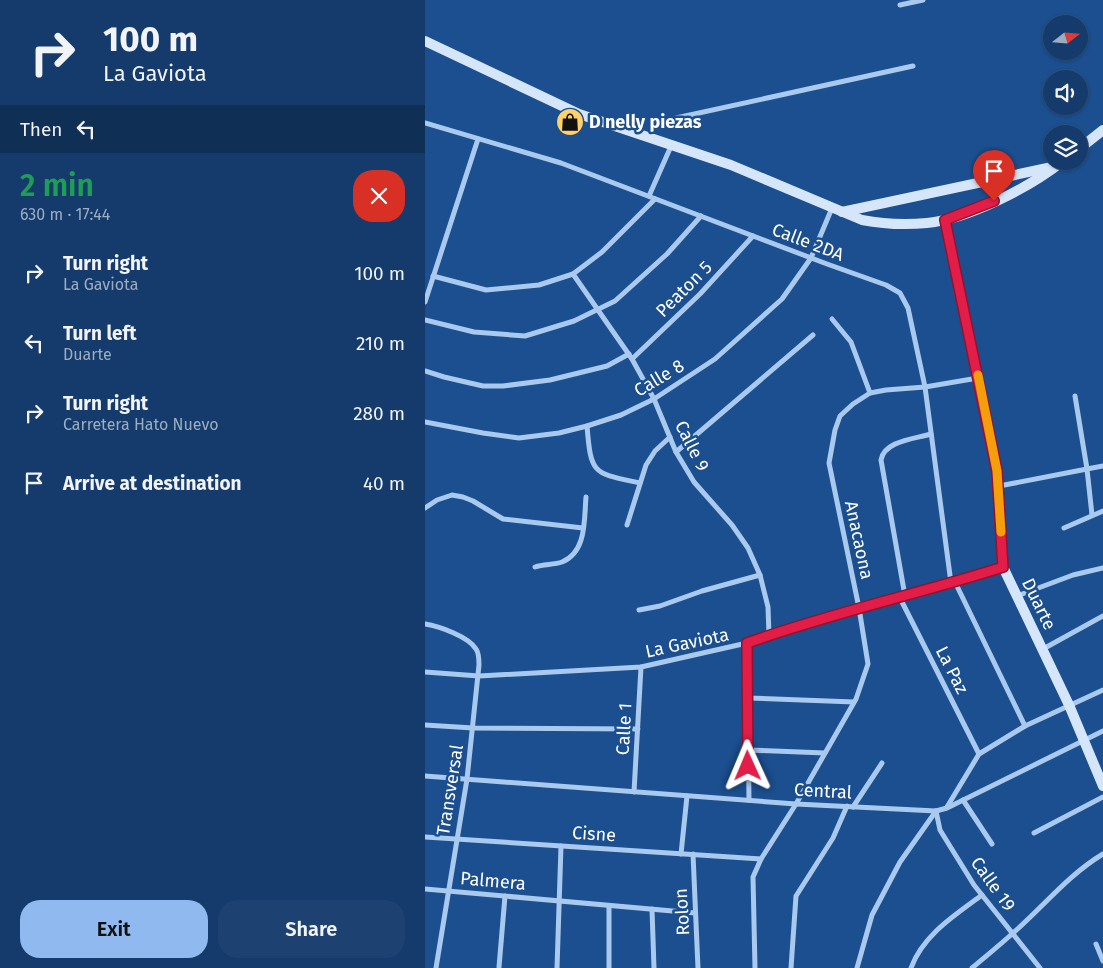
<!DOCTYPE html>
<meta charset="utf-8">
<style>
body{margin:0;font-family:"Fira Sans",sans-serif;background:#1d4271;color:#f1f3f6;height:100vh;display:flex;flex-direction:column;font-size:19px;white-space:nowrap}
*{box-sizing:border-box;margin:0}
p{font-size:16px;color:#9dadc1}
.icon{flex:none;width:28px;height:28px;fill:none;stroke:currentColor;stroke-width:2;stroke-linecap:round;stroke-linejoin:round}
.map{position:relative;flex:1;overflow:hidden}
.details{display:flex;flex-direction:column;background:#143b6b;width:425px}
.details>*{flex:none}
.banner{background:#143b6b;color:#f1f3f6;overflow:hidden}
.needle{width:32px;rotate:73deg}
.buttons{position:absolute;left:618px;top:15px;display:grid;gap:10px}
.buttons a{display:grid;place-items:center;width:45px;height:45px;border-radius:50%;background:#143b6b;box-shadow:0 1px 4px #0004,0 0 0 1px #33557e;font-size:25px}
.pin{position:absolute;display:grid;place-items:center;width:42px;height:42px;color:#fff;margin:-51px -21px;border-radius:50% 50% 50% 0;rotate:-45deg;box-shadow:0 0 5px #0007}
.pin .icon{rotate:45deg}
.me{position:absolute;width:55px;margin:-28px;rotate:359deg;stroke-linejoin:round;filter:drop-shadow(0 0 4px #0008)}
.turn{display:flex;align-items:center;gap:18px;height:105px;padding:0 20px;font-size:22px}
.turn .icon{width:65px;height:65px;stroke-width:2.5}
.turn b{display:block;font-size:35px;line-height:42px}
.then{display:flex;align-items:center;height:48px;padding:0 20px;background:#0003;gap:10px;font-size:19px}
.round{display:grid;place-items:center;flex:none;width:52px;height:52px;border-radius:20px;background:#1d4271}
.headline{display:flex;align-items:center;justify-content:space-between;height:85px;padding:0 20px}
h1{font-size:30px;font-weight:600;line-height:38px;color:#1e9e55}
.cta{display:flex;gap:10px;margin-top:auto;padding:10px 20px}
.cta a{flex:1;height:58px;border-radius:20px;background:#90b9f0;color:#111;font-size:20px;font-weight:600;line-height:58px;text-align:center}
.cta a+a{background:#1d4271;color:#f1f3f6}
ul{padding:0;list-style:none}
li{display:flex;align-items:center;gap:15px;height:70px;padding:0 20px}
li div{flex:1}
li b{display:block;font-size:19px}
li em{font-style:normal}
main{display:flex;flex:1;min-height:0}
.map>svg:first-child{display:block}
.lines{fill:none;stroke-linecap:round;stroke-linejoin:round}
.street{stroke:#a9c9ee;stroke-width:5}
.secondary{stroke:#d6e6fa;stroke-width:10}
.route-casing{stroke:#92132f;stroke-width:12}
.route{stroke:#e11d48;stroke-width:9}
.slow{stroke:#f59e0b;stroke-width:9}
.labels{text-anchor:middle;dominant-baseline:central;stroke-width:5;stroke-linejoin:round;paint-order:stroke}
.poi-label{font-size:18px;font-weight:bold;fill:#fff;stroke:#1b4f8f;text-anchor:start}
.street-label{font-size:18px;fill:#fff;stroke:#1b4f8f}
</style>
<main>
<section class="details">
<div class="banner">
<div class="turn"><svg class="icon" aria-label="right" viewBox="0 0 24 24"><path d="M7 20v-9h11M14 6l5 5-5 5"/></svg><div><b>100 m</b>La Gaviota</div></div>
<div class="then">Then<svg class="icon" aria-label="left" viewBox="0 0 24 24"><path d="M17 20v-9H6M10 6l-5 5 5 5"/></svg></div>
</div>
<div class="headline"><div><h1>2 min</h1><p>630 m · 17:44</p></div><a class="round" style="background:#d93025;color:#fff"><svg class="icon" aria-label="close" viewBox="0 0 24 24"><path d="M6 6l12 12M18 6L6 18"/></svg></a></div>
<ul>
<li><svg class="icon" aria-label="right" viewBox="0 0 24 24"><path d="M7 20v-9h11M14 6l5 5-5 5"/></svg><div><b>Turn right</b><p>La Gaviota</p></div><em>100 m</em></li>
<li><svg class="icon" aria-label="left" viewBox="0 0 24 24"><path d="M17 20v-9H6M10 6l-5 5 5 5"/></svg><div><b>Turn left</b><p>Duarte</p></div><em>210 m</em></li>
<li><svg class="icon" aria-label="right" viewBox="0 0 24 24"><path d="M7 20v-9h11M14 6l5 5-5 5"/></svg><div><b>Turn right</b><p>Carretera Hato Nuevo</p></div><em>280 m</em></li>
<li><svg class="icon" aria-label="arrive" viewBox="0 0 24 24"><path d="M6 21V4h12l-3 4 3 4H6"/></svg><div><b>Arrive at destination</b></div><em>40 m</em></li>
</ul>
<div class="cta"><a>Exit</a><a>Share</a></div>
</section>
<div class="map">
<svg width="678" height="968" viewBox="0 0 678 968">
<rect width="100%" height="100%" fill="#1b4f8f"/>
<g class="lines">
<!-- street -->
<g class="street">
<path d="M475,5l23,-5"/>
<path d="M251,118l237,-52"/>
<path d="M0,123l136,40 266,101 59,21 14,8 8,15 17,79 26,196"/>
<path d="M224,196l23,-52"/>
<path d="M148,274l59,85 22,40 22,53 18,30 38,43 16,23 12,27 8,32 1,28"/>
<path d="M8,276l53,14 53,-5 34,-11 29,-22 53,-53"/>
<path d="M0,302l53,-163"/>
<path d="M407,319l19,23 19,51"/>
<path d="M0,320l49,12 51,4 49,-15 41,-20 52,-47 34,-38"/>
<path d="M207,359l68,-65 53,-58"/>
<path d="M0,371l19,6 39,9h20l47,-6 57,-14 22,-12"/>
<path d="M0,422l58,11 36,5 40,-5 28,-7 34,-11 33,-16 61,-40 67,-60 29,-41 21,-50"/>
<path d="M162,426c4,49 6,47 53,57"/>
<path d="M251,452l137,-117"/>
<path d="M574,486l88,-17 -12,-73"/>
<path d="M0,508l12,-8 15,-5 11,2 10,4 30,18 80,9"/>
<path d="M667,515l-5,-46 16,-3"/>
<path d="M202,525l19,-60 9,-14 15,-14"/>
<path d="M639,528l39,-17"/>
<path d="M110,567c9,-3 19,-2 27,-5 25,-10 22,-43 24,-65"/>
<path d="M530,582l70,144"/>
<path d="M480,596l-24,-136c3,-19 33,-21 50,-26"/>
<path d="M592,596l56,-21 30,-7"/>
<path d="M475,598l79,156"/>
<path d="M214,610l21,-4 42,-15 58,-16"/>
<path d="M0,624c14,2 44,13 51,25 3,4 3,11 3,16l-12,114 -31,189"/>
<path d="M322,643l2,157"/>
<path d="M618,649l60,-33"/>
<path d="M0,672l54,4 162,-9 106,-24 112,-35 41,-10 103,-31"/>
<path d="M323,698l106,4"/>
<path d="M0,725l48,3 165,1"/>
<path d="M323,750l77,3"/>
<path d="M0,776l371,28 140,7 11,-3 156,-77"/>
<path d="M209,792l7,-125"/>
<path d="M538,800l29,44"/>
<path d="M428,807l29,-44"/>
<path d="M522,807l32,-53 46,-28 78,-36"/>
<path d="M511,811l4,19 34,55 66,83"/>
<path d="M609,833l69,-36"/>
<path d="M0,837l336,22"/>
<path d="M256,854l6,-58"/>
<path d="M268,854l5,114"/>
<path d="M0,889l270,24"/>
<path d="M227,909l2,59"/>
<path d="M671,944l7,17"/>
<path d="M74,967l6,-71"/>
<path d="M132,968l4,-122"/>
<path d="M184,968v-62"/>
<path d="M330,968l-2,-91 8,-18 35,-55 60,-105 12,-35 -9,-56 -30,-145 6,-33 5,-14 13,-12 17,-11 16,-3 39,-3 53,-9"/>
<path d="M366,968l5,-72 37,-58 14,-32"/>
<path d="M432,968l15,-53 28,-53 36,-51"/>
<path d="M486,968c12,-33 44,-53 71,-73"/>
<path d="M547,968c14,-12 28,-23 41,-35 30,-26 55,-58 90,-79"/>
</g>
<!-- secondary -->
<g class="secondary">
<path d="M0,41l154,73 152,51 131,55c21,4 44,5 65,3 42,-4 103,-36 136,-62"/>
<path d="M654,149l24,-19"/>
<path d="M417,212l210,-45"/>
<path d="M520,220l52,251 6,96 66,138 34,81"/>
</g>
</g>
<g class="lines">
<!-- route casing -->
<g class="route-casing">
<path id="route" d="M323,766l-1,-123c84,-30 171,-49 256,-76l-6,-96 -52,-251 49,-19"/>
</g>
<!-- route -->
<use href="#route" class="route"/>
<!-- slow -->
<path class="slow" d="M553,375l19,96 4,61"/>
</g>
<!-- icons -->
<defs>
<g id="shop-disc" transform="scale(1.4375)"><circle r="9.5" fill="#ffd166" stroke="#1b4f8f"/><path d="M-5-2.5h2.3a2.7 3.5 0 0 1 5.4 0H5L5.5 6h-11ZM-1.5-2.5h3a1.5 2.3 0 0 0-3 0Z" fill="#111"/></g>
</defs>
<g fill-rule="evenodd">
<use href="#shop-disc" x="145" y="122"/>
</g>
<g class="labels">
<!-- poi labels -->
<g class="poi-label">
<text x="164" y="122">D nelly piezas</text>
</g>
<!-- street labels -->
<g class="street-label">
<text transform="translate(383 242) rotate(21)">Calle 2DA</text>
<text transform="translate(259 289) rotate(-45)">Peaton 5</text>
<text transform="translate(234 378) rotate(-31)">Calle 8</text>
<text transform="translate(267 446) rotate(63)">Calle 9</text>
<text transform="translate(434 540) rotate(78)">Anacaona</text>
<text transform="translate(614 604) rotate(64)">Duarte</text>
<text transform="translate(262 643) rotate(-12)">La Gaviota</text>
<text transform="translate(527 670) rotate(63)">La Paz</text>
<text transform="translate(199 729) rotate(-87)">Calle 1</text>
<text transform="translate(25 790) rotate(-81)">Transversal</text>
<text transform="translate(398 791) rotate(3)">Central</text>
<text transform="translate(169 834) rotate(4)">Cisne</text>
<text transform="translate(68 881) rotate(5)">Palmera</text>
<text transform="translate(568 884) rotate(54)">Calle 19</text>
<text transform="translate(257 912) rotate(-93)">Rolon</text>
</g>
</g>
</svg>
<div class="buttons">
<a><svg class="needle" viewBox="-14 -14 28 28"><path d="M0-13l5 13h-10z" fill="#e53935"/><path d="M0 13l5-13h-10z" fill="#9dadc1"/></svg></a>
<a><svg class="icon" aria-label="sound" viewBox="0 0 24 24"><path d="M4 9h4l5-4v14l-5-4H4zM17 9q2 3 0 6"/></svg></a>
<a><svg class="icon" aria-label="layers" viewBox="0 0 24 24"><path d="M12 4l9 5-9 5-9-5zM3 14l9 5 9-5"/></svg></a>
</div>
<div class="pin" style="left:569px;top:201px;background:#d93025"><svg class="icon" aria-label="arrive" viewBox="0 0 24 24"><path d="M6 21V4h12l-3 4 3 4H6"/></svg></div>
<svg class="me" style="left:323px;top:766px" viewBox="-20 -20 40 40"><path d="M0-17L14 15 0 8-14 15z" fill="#e11d48" stroke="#fff" stroke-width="4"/></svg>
</div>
</main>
